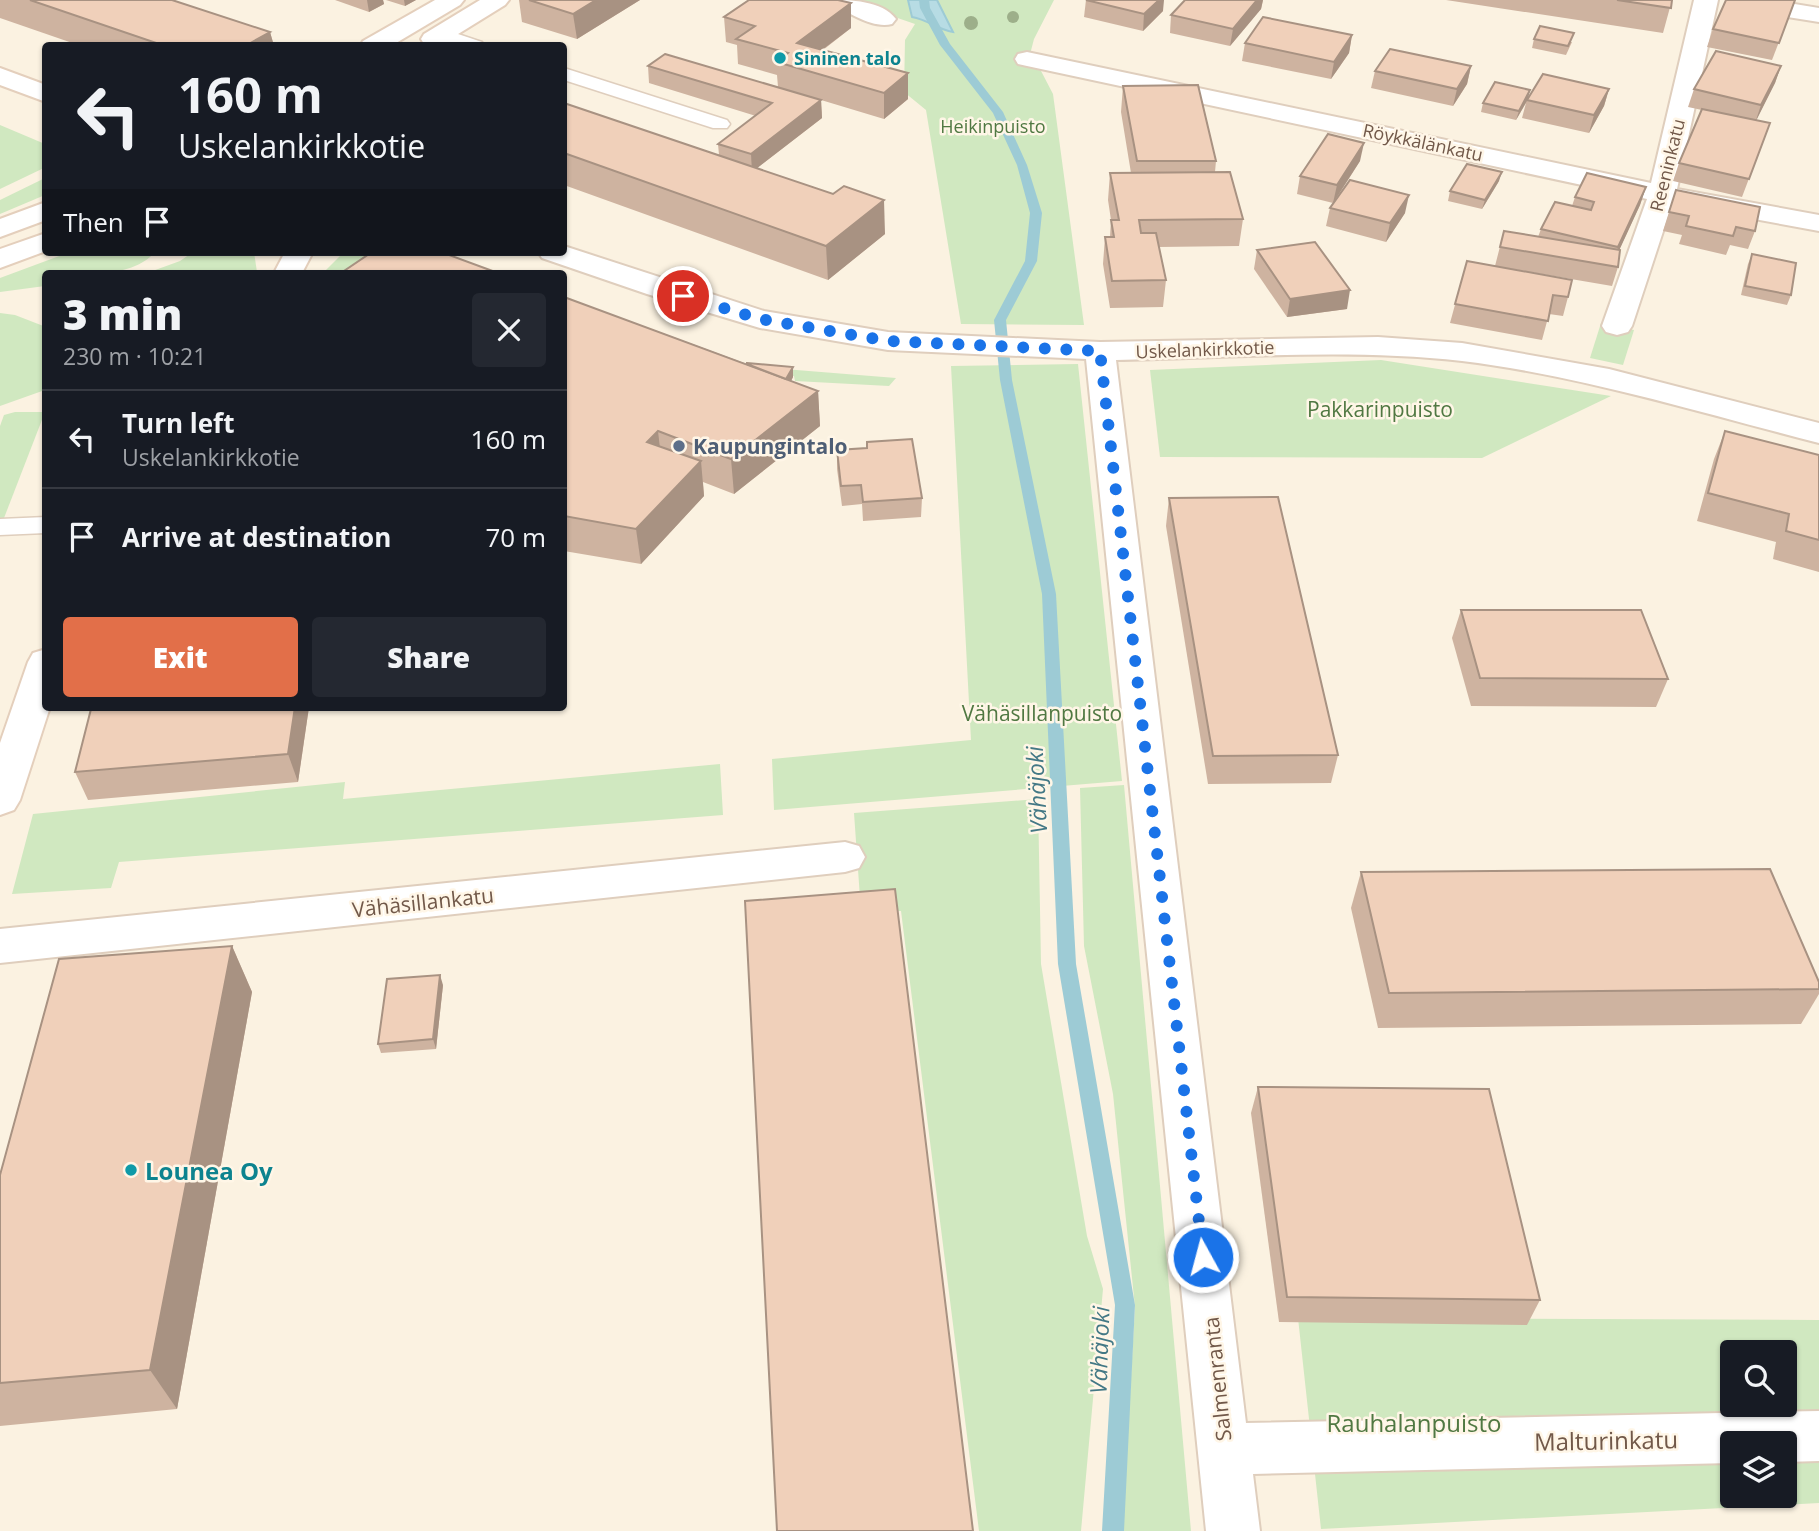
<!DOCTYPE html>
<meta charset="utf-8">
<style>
body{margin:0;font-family:"Open Sans",sans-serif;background:#242831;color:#f1f3f6;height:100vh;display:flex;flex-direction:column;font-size:26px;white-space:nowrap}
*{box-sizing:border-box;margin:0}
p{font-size:23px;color:#9ea1a6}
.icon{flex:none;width:38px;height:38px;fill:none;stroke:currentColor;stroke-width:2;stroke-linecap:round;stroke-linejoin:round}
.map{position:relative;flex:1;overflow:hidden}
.details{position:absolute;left:42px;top:270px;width:525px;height:441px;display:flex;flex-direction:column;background:#171b24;border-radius:7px;box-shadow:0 2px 5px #0004}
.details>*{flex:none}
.guide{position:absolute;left:42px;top:42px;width:525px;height:214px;border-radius:7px;box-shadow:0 2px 5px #0004;background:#171b24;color:#f1f3f6;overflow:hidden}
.tools{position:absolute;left:1720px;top:1340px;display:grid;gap:14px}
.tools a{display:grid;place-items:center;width:77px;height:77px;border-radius:7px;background:#171b24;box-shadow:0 2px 5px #0004;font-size:35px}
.pin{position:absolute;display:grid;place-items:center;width:60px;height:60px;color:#fff;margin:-30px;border:4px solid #fff;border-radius:50%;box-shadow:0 2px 7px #0007}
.me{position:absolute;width:77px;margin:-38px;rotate:353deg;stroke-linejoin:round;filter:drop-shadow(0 0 5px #0008)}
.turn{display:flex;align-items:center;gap:24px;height:147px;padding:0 21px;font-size:32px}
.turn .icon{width:91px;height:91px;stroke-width:2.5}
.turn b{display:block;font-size:49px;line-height:60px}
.then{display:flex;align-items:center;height:66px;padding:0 21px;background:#0003;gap:14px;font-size:26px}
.round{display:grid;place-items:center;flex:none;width:74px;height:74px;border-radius:7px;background:#242831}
.summary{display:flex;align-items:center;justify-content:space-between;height:119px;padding:0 21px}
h1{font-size:42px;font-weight:800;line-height:52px}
.button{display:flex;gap:14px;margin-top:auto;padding:14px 21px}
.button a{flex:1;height:80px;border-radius:7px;background:#e26f49;color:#fff;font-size:28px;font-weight:800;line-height:80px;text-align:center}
.button a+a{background:#242831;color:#f1f3f6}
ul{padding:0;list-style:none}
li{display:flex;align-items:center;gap:21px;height:98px;padding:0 21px;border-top:2px solid #363941}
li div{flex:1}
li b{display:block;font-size:26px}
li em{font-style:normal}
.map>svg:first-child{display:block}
.green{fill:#d0e8c0;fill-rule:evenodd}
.water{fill:#b7dce4;stroke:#9dcbd5;stroke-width:2}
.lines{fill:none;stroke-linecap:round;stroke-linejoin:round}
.stream{fill:#9dcbd5;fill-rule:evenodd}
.lane-casing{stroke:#dfcebd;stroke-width:3}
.street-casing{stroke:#dfcebd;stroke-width:4}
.secondary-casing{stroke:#e4cfbc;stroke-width:4}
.lane{fill:#fff;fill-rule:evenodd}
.street{fill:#fff;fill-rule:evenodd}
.secondary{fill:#fff;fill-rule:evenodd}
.tree{fill:#9daf8a}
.wall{fill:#ceb3a0}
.shaded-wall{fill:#a89282}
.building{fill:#f0d0ba;stroke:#a89282;stroke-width:2}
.route{stroke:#1a73e8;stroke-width:12;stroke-dasharray:0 21.6}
.culture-dot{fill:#0f9aa8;stroke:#fff6e7;stroke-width:2.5}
.service-dot{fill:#5c6f8a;stroke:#fff6e7;stroke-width:2.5}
.labels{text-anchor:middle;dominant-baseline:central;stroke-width:5;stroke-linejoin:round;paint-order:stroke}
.far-culture-label{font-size:18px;font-weight:bold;fill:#0d838f;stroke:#fff6e7;text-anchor:start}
.far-park-label{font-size:18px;fill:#507842;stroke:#fff6e7}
.far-street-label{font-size:18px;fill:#715849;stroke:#fff6e7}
.park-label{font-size:21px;fill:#507842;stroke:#fff6e7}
.service-label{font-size:21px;font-weight:bold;fill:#4e5e75;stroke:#fff6e7;text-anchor:start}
.street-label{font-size:21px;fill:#715849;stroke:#fff6e7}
.water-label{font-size:23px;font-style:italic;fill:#437885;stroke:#fff6e7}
.near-culture-label{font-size:24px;font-weight:bold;fill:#0d838f;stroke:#fff6e7;text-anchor:start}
.near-park-label{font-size:24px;fill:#507842;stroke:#fff6e7}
.near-street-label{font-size:24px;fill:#715849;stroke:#fff6e7}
</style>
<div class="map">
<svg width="1819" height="1531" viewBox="0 0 1819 1531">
<rect width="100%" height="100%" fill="#fbf2e1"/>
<!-- green -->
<g class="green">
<path d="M863,0h191l-20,39 -6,23 12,7 13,25 31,231 -123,-1 -35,-214 -22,-18 1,-52 10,-16 -29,-10z"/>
<path d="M0,125l45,19 1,23 -46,22z"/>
<path d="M45,178v17l-45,19v-14z"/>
<path d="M70,252h85c-24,28 -76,21 -109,21l-1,13 -45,6v-14z"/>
<path d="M193,252h61l3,20 -110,1 33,-12z"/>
<path d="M412,252l-31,21h-58l20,-20z"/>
<path d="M0,313l15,2 31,12 -1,63 -45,16z"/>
<path d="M1601,323l33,7 -11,35 -33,-7z"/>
<path d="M1381,360l230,36 -129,62 -322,-1 -10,-87z"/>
<path d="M1078,364l44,417 -348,29 -2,-51 199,-19 -20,-374z"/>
<path d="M745,366l151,12 -7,8 -94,-5 -1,-5 -48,-5z"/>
<path d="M15,412h30l-41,106h-4v-92l4,-11z"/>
<path d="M720,764l3,51 -604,47 -8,26 -99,6 21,-80 312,-32 -2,17z"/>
<path d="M1124,785l67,746h-69l13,-224 -22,-213 -29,-148 -4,-158z"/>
<path d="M1038,799l3,165 46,272 16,53 -22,242h-102l-78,-620 -40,1 -7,-99z"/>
<path d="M1298,1318l521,2v183l-498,26zM1732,1353h53v52h-53zM1732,1444h53v52h-53z"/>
</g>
<!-- water -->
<path class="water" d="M908,0h29l16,32c-17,-3 -24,-12 -41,-15z"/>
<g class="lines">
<!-- stream -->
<path class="stream" d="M919,0h10l1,8 20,36 53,68 24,53 15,48 -5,48 -31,59 6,60 44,214 20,370 59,341 -11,226h-22l13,-226 -57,-341 -16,-370 -42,-214 -6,-60 31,-59 5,-48 -13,-48 -24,-52 -53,-68 -20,-37z"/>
<!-- lane casing -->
<g class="lane-casing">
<g id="lane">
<path d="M440,28l42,14 2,4c-17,0 -41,2 -53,-12l2,-4z"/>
<path d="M564,68l163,52 3,4 -3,4h-14l-149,-48z"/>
<path d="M46,517v16l-46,2v-16z"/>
</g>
</g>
<!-- street casing -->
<g class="street-casing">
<g id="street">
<path d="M829,0c21,0 53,0 67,19l-4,5c-19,5 -42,-11 -59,-19z"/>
<path d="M1694,0h24l-41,189 142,26v16l-147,-27 -40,122 -4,6 -11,3 -11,-3 -4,-6 45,-127 -620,-133 -9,-2 -3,-5 3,-5 9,-2 624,131z"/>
<path d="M1728,0h42l49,8v14l-81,-13 -8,-2z"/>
<path d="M564,246l200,65 124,21 212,10 278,-5 84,6 147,26 210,54v20c-118,-30 -236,-67 -357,-82 -112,-13 -233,-3 -346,-1l130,1063 573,-12v50l-34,1v-18h-53v19l-479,11 7,57h-54l-120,-1172 -198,-9 -128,-22 -113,-34 -105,-36 -4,-6h26z"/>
<path d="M845,842l14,4 6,11 -6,11 -14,4 -845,91v-34z"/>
</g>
</g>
<!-- secondary casing -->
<g class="secondary-casing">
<g id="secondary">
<path d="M435,0h29l-4,5 -69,41h-31l3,-5z"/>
<path d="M480,0h29l-4,5 -63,39h-18l-3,-5 3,-5z"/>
<path d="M0,68l46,17v17l-46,-17z"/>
<path d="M46,202v18l-46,17v-18z"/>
<path d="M46,233v18l-46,17v-19z"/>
<path d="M285,252h28l-11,21h-28z"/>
<path d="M46,649v58h4l-30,93 -6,10 -14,5v-72l28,-81 5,-9z"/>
</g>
</g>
<!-- lane -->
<use href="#lane" class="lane"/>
<!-- street -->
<use href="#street" class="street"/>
<!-- secondary -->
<use href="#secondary" class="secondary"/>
</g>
<!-- trees -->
<g class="tree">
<circle cx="1013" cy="17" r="6"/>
<circle cx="971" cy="23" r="7"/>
</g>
<!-- wall -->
<g class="wall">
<path d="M0,0h172l98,32 4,14h-193l-81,-28z"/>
<path d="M335,0h48l1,4 -15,8z"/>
<path d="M386,0h30l-11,6z"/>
<path d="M519,0h121l-63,39 -55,-17z"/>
<path d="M1086,0l77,11 -20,20 -59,-14z"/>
<path d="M1185,0h78l-2,9 -31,37 -60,-13 1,-18z"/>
<path d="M1446,0h226l-9,33z"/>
<path d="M1795,0l-23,60 -65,-13 6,-18z"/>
<path d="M851,3v25l-28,22 85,23v26l-24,20 -63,-19 1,18 -65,50 128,66 -57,46 -264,-95v-82l155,52 -1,-11 38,-28 -107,-33 -1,-17 130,21 -1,-12 -39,-11 -1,-19 -11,-3 -2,-25z"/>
<path d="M1352,35l-3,18 -18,26 -89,-18 3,-18z"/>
<path d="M1534,39l38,3 -6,13 -34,-7z"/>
<path d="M1471,66l-4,18 -14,22 -82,-18 4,-17z"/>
<path d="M1781,66l-6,17 -19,37 14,3 -28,74 -69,-16 6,-18 23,-53 -14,-3 6,-18z"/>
<path d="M1123,86l93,75 -1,11 28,47 -4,27 -80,1 7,33 -3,27 -53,1 -7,-44 2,-27h5l1,-17 -3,-20 2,-27h21l-10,-61z"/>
<path d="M1609,89l-5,17 -15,27 -67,-15 4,-15 -10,17 -35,-8 2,-9 46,-6z"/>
<path d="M1360,161l-26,41 71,11 -19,29 -60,-16 4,-18 3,-5 -36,-9 3,-18z"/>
<path d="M1499,181l-17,28 -34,-8 2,-10z"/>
<path d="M1646,187l-6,18 -21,45 -1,17 -6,19 -117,-20 9,-35 34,6 3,-8 31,-23 3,-9z"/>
<path d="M1676,190l79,41 -7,18 -18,-4 -4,10 -47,-11 3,-9 -19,-4z"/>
<path d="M1257,250l90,59 -60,8 -33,-48z"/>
<path d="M1752,254l39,41 -4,10 -46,-10 7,-31z"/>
<path d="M1467,261l101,36 -5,19 -14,-2 -7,26 -92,-17z"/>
<path d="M564,297l183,67 46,13 -2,4 27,10 2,35 -86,68 -31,-12 1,14 -63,68 -77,-13z"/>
<path d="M1725,431l94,24v117l-46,-13 3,-17 -79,-21 17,-62z"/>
<path d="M837,450l85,48 -1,19 -58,4 -1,-17 -20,2 -5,-37z"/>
<path d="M1169,498l169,257 -7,28 -123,1 -42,-258z"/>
<path d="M1461,610l207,69 -12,28 -185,-1 -19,-68z"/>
<path d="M309,707l-11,75 -210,18 -13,-28z"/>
<path d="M1361,872l458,110v12l-18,30 -423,4 -27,-120z"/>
<path d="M232,946l20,46 -75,417 -177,17v-251z"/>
<path d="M443,985l-7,64 -55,4 -3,-9z"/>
<path d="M1258,1087l282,213 -13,25 -248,-3 -28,-209z"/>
</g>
<!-- shaded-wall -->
<g class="shaded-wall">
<path d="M367,0h16l1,4 -15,8z"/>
<path d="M404,0h12l-11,6z"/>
<path d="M596,0h44l-63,39 -4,-25z"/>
<path d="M1159,0h5l-1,11 -20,20 1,-17z"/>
<path d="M1257,0h6l-2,9 -31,37 3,-17z"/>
<path d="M851,3v25l-53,40 -1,-25z"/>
<path d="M270,32l4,14h-29z"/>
<path d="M1352,35l-3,18 -18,26 3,-17z"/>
<path d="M1471,66l-4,18 -14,22 4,-17z"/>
<path d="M1781,66l-6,17 -20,40 6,-18z"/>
<path d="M908,73v26l-24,20v-26z"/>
<path d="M1609,89l-5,17 -15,27 5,-18z"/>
<path d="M1530,90l-2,9 -12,21 3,-9z"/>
<path d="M821,100l1,18 -70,54 -1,-18z"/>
<path d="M1364,143l-4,18 -27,42 4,-18z"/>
<path d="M1502,172l-3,9 -17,28 3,-9z"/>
<path d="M1646,187l-6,18 -28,61 6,-19z"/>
<path d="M1409,195l-4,18 -19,29 4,-19z"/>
<path d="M884,200l1,34 -57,46 -2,-34z"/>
<path d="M1350,290l-3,19 -60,8 3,-18z"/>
<path d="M793,367v10l-7,14 -1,-10z"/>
<path d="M818,391l2,35 -86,68 -3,-35z"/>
<path d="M658,431l4,35 -15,-24z"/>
<path d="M701,461l3,35 -63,68 -5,-35z"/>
<path d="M295,707h14l-11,75 -10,-28z"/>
<path d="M232,946l20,46 -75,417 -27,-39z"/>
<path d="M440,975l3,10 -7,64 -3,-10z"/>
</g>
<!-- building -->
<g class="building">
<path d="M30,0h142l98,32 -25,14h-80z"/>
<path d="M529,0h67l-23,14z"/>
<path d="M749,0h89l13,3 -54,40 111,30 -24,20 -107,-31 11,-9 -52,-14 19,-13 -31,-9z"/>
<path d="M1086,0h73l-15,14z"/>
<path d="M1185,0h72l-24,29 -62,-14z"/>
<path d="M1617,0h55l-1,8z"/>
<path d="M1726,0h69l-16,43 -66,-14z"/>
<path d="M1263,17l89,18 -18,27 -89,-19z"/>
<path d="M1540,26l34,7 -6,13 -34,-7z"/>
<path d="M1390,49l81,17 -14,23 -82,-18z"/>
<path d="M1716,51l65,15 -20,39 -67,-16z"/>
<path d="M665,54l156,46 -70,54 -33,-10 54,-41 -124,-37z"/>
<path d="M1543,74l66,15 -15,26 -67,-15z"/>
<path d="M1495,82l35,8 -11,21 -36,-8z"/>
<path d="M1198,85l18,76h-79l-14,-75z"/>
<path d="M564,103l269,91 11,-8 40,14 -58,46 -262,-93z"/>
<path d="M1702,109l68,14 -21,56 -70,-16z"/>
<path d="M1328,134l36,9 -27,42 -37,-9z"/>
<path d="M1467,164l35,8 -17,28 -35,-9z"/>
<path d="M1230,172l13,47 -104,1 2,13h15l10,47 -54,1 -7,-44h9l-3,-17h8l-9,-47z"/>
<path d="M1587,173l59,14 -28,60 -77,-18 14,-27 36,8 3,-8 -19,-5z"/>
<path d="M1350,180l59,15 -19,28 -60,-15z"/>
<path d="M1676,190l84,17 -5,24 -19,-4 -3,9 -47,-10 3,-10 -20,-4z"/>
<path d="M1504,231l116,19 -2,17 -118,-20z"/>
<path d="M1315,242l35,48 -60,9 -33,-49z"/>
<path d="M372,252h69l57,21h-157z"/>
<path d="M1752,254l44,9 -5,32 -46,-9z"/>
<path d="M1467,261l105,19 -4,17 -15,-2 -5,26 -93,-17z"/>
<path d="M564,297l254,94 -87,68 -73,-28 -11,11 54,19 -65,68 -72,-13z"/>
<path d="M747,363l46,4 -7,12 -39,-15z"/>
<path d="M1725,431l94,24v85l-33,-9 3,-17 -81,-21z"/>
<path d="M912,439l10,59 -59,4 -2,-17 -20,1 -4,-36 30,-2v-6z"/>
<path d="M1278,497l60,258 -125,1 -44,-258z"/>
<path d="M1461,610h180l27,69 -188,-1z"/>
<path d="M111,707h184l-7,47 -213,18 16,-63z"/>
<path d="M1770,869l49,113v7l-430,4 -28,-121z"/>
<path d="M895,889l78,642h-196l-32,-630z"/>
<path d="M232,946l-82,424 -150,13v-208l59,-216z"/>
<path d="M440,975l-7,64 -55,5 9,-65z"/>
<path d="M1258,1087l231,2 51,211 -253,-3z"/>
</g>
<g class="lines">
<!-- route -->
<path class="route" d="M683,296l77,23 128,22 212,10 103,906"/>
</g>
<!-- markers -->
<g class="culture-dot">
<circle cx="780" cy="58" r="7"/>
<circle cx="131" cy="1170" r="7"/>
</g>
<circle class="service-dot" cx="679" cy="446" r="7"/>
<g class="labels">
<!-- far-culture labels -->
<g class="far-culture-label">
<text x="794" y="58">Sininen talo</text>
</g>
<!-- far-park labels -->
<g class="far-park-label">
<text x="993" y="126">Heikinpuisto</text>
</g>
<!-- far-street labels -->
<g class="far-street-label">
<text transform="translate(1423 142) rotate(12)">Röykkälänkatu</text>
<text transform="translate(1667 165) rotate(-76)">Reeninkatu</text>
<text transform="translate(1205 349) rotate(-2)">Uskelankirkkotie</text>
</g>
<!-- park labels -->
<g class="park-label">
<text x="1380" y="409">Pakkarinpuisto</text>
<text x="1042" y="713">Vähäsillanpuisto</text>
</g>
<!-- service labels -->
<g class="service-label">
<text x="693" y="446">Kaupungintalo</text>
</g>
<!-- street labels -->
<g class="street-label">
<text transform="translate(423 902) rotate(-6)">Vähäsillankatu</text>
<text transform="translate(1217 1379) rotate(-96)">Salmenranta</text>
</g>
<!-- water labels -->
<g class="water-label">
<text transform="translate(1036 790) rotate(-93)">Vähäjoki</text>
<text transform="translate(1099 1350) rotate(-88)">Vähäjoki</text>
</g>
<!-- near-culture labels -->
<g class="near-culture-label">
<text x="145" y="1170">Lounea Oy</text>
</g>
<!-- near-park labels -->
<g class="near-park-label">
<text x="1414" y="1422">Rauhalanpuisto</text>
</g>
<!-- near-street labels -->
<g class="near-street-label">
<text transform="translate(1606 1440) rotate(-1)">Malturinkatu</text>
</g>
</g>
</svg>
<div class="tools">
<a><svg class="icon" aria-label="search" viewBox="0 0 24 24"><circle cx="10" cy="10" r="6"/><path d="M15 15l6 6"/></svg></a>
<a><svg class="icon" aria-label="layers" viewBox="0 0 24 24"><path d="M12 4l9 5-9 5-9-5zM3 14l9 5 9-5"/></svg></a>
</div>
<div class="pin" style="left:683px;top:296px;background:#d93025"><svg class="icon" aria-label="arrive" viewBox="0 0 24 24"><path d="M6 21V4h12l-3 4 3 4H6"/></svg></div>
<svg class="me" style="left:1203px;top:1257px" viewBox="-20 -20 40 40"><circle r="17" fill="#1a73e8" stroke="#fff" stroke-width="3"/><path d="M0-11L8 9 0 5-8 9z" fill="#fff"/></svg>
<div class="guide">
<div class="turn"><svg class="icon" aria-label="left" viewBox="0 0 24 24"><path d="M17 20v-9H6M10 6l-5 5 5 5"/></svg><div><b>160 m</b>Uskelankirkkotie</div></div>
<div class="then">Then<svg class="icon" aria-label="arrive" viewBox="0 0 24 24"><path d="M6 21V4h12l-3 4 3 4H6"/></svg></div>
</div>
<section class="details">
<div class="summary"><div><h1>3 min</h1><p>230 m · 10:21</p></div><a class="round"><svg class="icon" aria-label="close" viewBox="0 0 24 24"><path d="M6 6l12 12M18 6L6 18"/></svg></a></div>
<ul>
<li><svg class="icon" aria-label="left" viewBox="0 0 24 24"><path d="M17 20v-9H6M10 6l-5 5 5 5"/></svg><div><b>Turn left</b><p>Uskelankirkkotie</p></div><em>160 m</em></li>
<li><svg class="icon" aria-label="arrive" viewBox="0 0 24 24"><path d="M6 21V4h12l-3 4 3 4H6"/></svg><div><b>Arrive at destination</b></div><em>70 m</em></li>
</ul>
<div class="button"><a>Exit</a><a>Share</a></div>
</section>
</div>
